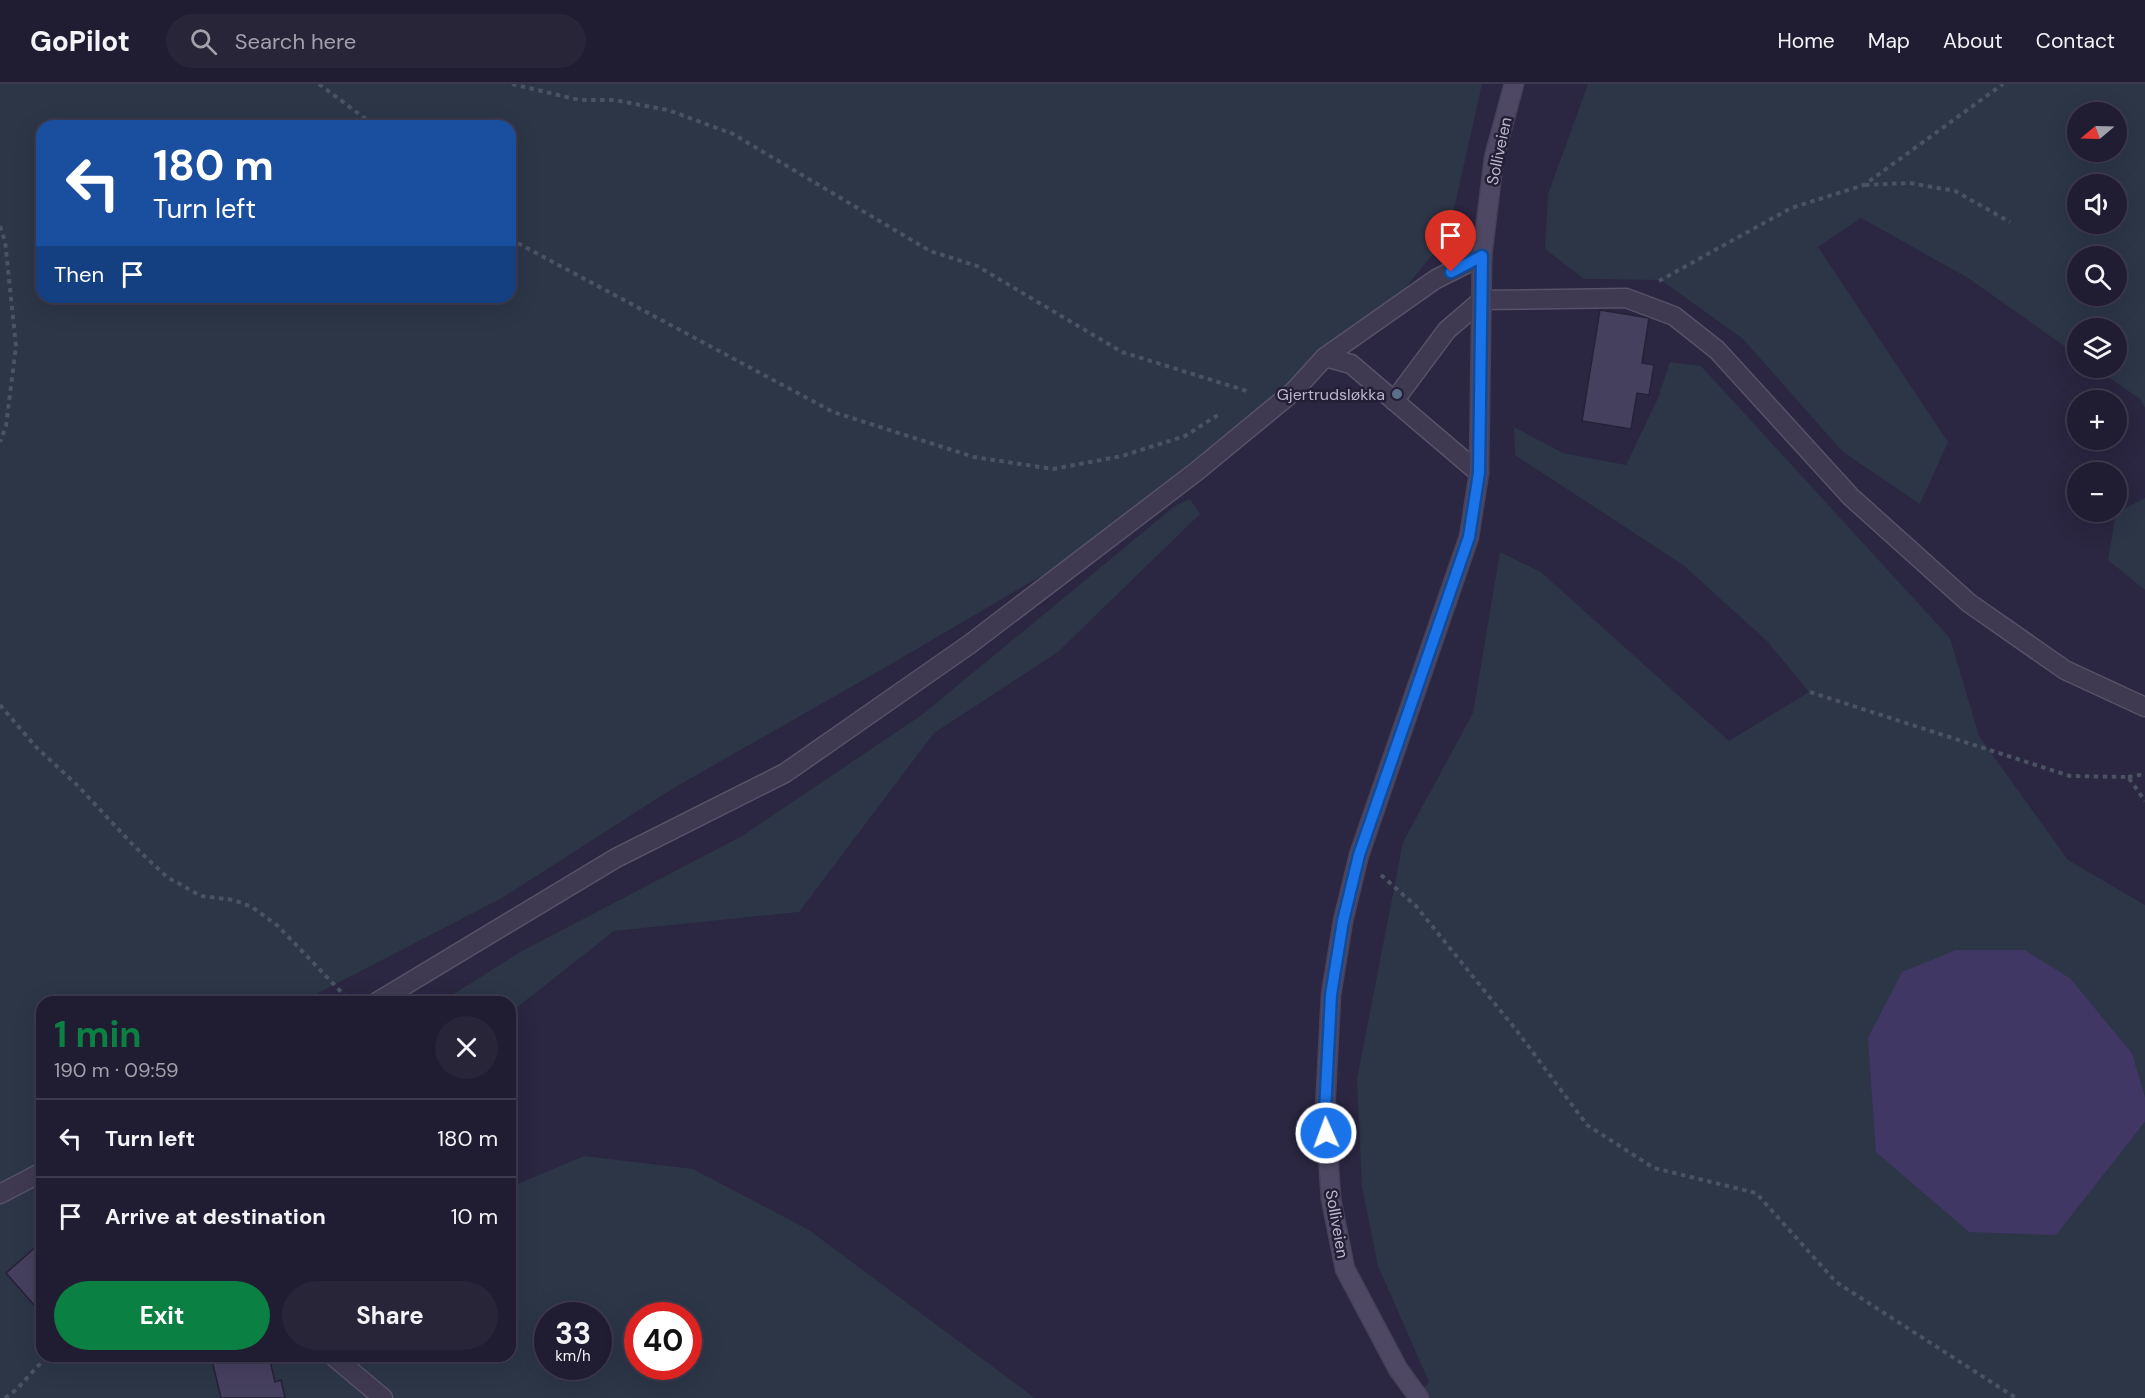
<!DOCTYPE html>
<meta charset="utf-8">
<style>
body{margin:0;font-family:"DM Sans",sans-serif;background:#282539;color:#f1f3f6;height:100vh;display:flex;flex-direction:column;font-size:22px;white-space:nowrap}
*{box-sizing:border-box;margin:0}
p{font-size:20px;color:#a2a1ab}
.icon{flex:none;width:33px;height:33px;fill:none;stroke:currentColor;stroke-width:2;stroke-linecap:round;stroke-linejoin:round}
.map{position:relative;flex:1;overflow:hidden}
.sheet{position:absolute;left:36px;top:912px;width:480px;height:366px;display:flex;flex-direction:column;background:#201c31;border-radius:18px;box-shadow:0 6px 24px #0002,0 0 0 2px #3d3a4d}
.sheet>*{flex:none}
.guide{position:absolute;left:36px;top:36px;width:480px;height:183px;border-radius:18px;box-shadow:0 6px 24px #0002,0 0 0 2px #3d3a4d;background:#1a4fa0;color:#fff;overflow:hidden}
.needle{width:39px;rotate:251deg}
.buttons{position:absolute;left:2067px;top:18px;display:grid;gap:12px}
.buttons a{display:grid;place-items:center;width:60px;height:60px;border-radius:50%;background:#201c31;box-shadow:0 6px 24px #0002,0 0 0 2px #3d3a4d;font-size:30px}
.speed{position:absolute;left:534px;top:1218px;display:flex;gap:12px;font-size:30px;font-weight:700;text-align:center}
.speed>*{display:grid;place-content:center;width:78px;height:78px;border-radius:50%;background:#201c31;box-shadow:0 6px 24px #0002,0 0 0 2px #3d3a4d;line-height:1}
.speed small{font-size:15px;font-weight:400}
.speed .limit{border:9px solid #d22;background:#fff;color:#111}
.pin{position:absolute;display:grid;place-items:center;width:51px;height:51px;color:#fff;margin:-62px -26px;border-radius:50% 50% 50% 0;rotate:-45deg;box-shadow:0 0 6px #0007}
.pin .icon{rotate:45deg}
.me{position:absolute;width:66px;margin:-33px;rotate:358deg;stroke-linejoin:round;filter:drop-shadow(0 0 4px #0008)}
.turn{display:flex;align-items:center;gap:21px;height:126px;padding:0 18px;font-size:27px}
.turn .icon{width:78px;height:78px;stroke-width:2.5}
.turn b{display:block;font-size:42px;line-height:51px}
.then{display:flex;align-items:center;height:57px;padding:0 18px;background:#0003;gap:12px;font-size:22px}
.round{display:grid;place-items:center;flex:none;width:63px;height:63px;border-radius:32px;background:#282539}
.head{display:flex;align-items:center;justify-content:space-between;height:102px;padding:0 18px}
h1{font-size:36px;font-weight:700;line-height:45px;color:#0b8043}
.primary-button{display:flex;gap:12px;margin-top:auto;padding:12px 18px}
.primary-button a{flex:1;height:69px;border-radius:36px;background:#0b8043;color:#fff;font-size:24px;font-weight:700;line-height:69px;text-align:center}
.primary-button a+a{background:#282539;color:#f1f3f6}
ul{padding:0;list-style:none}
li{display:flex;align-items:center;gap:18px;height:78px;padding:0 18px;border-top:2px solid #3d3a4d}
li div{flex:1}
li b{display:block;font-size:22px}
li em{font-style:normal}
header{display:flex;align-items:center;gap:36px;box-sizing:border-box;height:84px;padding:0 30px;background:#201c31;border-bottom:2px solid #3d3a4d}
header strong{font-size:28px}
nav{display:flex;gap:33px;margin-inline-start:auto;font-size:21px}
.search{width:420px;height:54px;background:#282539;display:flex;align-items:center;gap:15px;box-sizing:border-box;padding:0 21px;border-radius:33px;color:#a2a1ab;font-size:22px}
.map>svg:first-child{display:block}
.green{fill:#2c3647;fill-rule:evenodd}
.water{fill:#403764}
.building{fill:#46405f;stroke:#262138;stroke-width:1.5}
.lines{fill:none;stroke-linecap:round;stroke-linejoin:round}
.lane-casing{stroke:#575268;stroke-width:21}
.street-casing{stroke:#575268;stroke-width:21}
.secondary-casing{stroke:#464157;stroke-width:21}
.path{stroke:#4b5263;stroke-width:4;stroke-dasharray:4.5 4.5;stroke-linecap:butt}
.lane{stroke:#3f3a51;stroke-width:18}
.street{stroke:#3f3a51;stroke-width:18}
.secondary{stroke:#4f4864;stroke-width:18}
.route-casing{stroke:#114b97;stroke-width:15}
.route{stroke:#1a73e8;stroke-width:10}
.service-dot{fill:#5c6f8a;stroke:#241f36;stroke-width:2}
.labels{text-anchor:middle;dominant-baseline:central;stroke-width:5;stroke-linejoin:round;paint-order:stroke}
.street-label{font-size:16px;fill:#bcb7cb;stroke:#241f36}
.poi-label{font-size:16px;fill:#bcb7cb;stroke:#241f36;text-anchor:end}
</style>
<header>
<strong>GoPilot</strong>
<div class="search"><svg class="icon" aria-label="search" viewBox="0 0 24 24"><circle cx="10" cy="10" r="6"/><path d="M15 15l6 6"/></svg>Search here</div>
<nav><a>Home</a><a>Map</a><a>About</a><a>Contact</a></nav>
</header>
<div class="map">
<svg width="2145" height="1314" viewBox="0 0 2145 1314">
<rect width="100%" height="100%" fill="#2b2641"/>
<!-- green -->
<g class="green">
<path d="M0,0h1482l-34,152 -47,57 -210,195 -305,179 -214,122 -170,109 -201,104h-259v354h468v-169l74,-31 109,13 116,61 226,168h-1035zM42,42h468v171h-468zM548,1232h50v50h-50zM638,1232h50v50h-50z"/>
<path d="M1588,0h557v324l-5,-9 -45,-31h21v-40h-38l-1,27 -109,-77 -107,-60 -43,29 130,195 -28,62 -77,-52 -100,-113 -82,-59 -77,-1 -39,-30 3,-55zM2078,28h38v40h-38zM2078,100h38v40h-38zM2078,172h38v40h-38z"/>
<path d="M1670,278l31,4 249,272 29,98 89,124 77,45v192l-13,-44 -61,-74 -15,255 89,-112v276h-729l13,-16 -51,-116 -16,-79 -5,-108 46,-237 70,-129 27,-161 41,20 188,169 80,-49 -42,-51 -84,-76 -168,-110 -1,-28 49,26 63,12 32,-67z"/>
<path d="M2145,414v92l-37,-30 8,-47z"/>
<path d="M1190,415l10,15 -142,138 -124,81 -135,179 -185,19 -104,82v-11h-69l81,-51 220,-115 181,-122 253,-209z"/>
</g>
<!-- water -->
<path class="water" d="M1956,866h69l46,29 61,74 13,44v25l-89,113 -87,-3 -93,-80 -8,-114 34,-66z"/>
<!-- building -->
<g class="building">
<path d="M1600,226l49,8 -7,45 12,2 -5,30 -12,-2 -6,36 -49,-8z"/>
<path d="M42,1151v79l-36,-41 32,-28 -3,-4z"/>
<path d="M211,1272h58l6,26 6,-2 4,18h-64z"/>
</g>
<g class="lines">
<!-- lane casing -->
<g class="lane-casing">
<g id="lane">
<path d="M1325,273l26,7 128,109"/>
<path d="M1394,317l53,-71 35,-30"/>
<path d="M0,1110l42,-22"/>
<path d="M333,1272l50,42"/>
</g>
</g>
<!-- street casing -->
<g class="street-casing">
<g id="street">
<path d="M1482,216l144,-2 48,18 43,34 134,147 118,106 96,67 80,37"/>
<path d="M377,918l239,-144 169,-85 185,-129 227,-173 97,-80 31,-34 111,-78 46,-23"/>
</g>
</g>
<!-- secondary casing -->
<g class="secondary-casing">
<path id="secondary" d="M1419,1314l-21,-29 -53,-100 -14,-70 -6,-88 6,-116 12,-74 16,-66 110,-318 10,-64 3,-217 12,-98 20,-74"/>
</g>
<!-- path -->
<g class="path">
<path d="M319,0l56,42"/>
<path d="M512,0l67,16h35l54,10 65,24 197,117 47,15 145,86 128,40"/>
<path d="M1865,101l45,-2 45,8 55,31"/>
<path d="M0,142l5,15 11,105 -10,80 -6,16"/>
<path d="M510,155l323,173 141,45 79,12 69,-13 63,-20 36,-23"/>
<path d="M1659,197l132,-73 73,-23 139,-101"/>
<path d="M1810,608l260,84 58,1 17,24"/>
<path d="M0,621l36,42 41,38 58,62 32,30 34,19 33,4 18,7 26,19 72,75"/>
<path d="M2128,693l17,-3"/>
<path d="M1381,791l35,31 101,125 70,94 67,43 102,25 80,89 180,116"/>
<path d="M5,1314l12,-9 30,-33"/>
</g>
<!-- lane -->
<use href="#lane" class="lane"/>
<!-- street -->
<use href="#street" class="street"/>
<!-- secondary -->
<use href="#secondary" class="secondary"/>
</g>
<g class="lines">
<!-- route casing -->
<g class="route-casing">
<path id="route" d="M1326,1049l-1,-22 6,-116 12,-74 16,-66 110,-318 10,-64 3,-217 -31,16"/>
</g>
<!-- route -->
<use href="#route" class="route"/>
</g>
<!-- markers -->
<circle class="service-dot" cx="1397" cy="310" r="6"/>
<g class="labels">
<!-- street labels -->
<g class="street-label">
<text transform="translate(1499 67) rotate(-78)">Solliveien</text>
<text transform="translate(1337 1140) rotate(80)">Solliveien</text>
</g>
<!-- poi labels -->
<g class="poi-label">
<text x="1385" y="310">Gjertrudsløkka</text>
</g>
</g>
</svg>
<div class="buttons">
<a><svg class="needle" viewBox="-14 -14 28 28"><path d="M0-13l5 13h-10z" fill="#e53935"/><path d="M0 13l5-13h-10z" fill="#a2a1ab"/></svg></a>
<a><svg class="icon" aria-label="sound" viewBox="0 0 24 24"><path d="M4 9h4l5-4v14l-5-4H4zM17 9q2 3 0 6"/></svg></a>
<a><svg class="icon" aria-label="search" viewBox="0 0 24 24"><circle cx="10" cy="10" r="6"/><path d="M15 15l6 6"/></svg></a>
<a><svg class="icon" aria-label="layers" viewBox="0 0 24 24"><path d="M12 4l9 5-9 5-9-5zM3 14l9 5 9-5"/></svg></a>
<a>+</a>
<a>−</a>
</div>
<div class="speed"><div>33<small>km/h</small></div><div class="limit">40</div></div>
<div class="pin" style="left:1451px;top:188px;background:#d93025"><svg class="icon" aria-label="arrive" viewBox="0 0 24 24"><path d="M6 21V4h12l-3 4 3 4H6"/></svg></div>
<svg class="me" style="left:1326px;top:1049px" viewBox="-20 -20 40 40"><circle r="17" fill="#1a73e8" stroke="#fff" stroke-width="3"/><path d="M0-11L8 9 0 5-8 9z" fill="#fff"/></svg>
<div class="guide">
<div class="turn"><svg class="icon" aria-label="left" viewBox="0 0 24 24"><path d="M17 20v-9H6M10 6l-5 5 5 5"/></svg><div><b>180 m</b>Turn left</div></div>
<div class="then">Then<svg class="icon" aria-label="arrive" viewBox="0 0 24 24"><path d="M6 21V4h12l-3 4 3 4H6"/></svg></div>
</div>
<section class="sheet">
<div class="head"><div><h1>1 min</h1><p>190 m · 09:59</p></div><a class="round"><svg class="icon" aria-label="close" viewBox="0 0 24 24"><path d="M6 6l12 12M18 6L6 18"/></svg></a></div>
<ul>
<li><svg class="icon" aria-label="left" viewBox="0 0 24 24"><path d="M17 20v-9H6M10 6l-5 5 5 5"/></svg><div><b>Turn left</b></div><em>180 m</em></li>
<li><svg class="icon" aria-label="arrive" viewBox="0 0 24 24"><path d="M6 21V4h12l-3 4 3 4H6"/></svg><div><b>Arrive at destination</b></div><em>10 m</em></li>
</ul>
<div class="primary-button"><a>Exit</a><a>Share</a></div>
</section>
</div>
